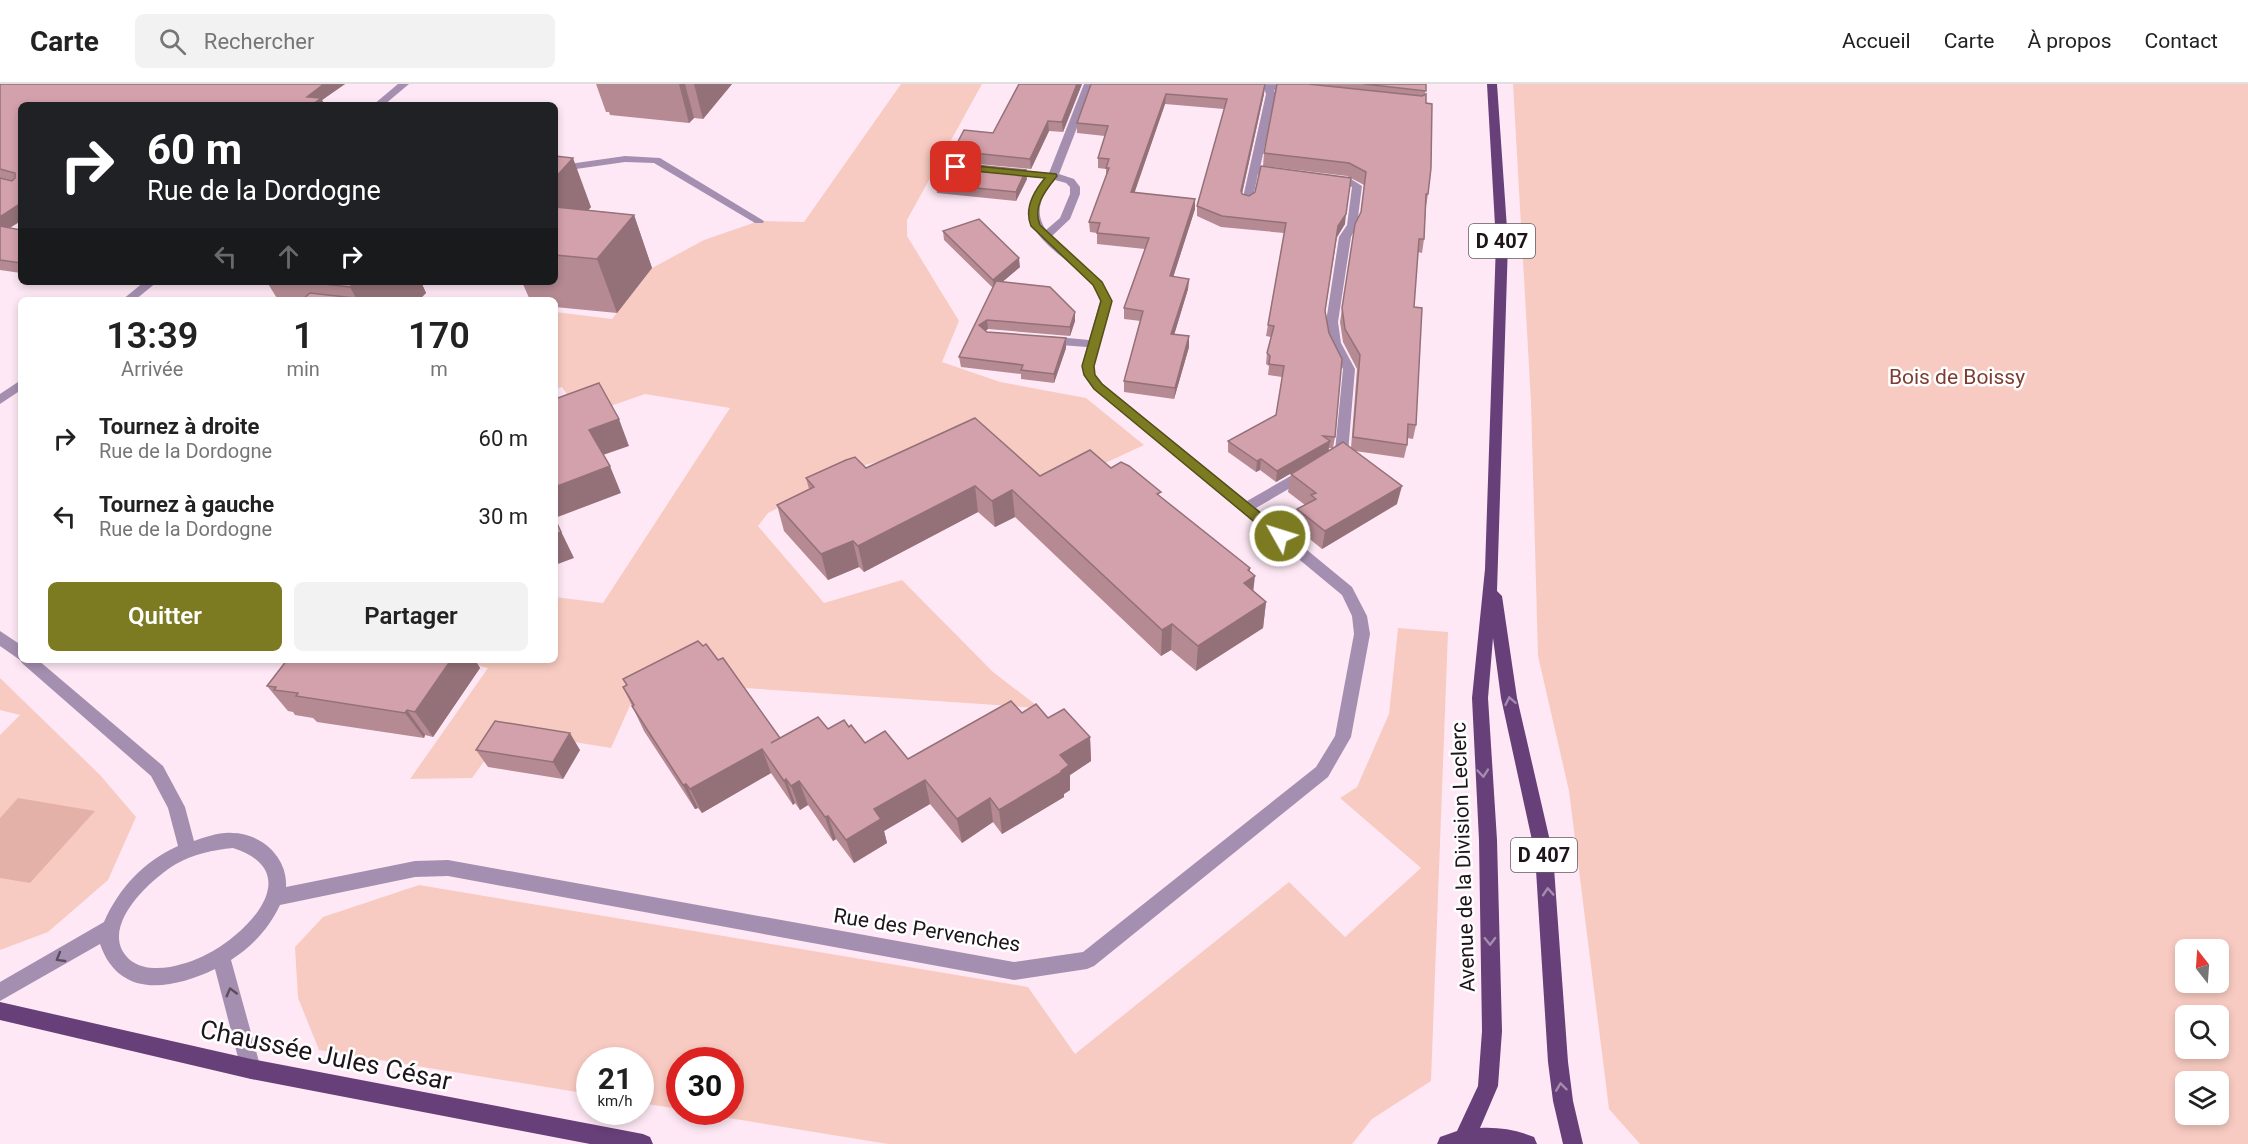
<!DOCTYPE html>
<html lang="fr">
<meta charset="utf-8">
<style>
body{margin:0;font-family:Roboto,sans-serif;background:#f2f2f2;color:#222;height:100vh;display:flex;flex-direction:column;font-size:22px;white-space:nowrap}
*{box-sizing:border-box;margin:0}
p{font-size:20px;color:#767676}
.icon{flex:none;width:33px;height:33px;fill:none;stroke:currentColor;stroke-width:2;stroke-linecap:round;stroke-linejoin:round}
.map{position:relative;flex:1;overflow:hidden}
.panel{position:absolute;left:18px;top:213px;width:540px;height:366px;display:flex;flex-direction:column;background:#fff;border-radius:9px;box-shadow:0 3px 9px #0003}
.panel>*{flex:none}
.guide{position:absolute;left:18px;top:18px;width:540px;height:183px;border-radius:9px;box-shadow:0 3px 9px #0003;background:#202124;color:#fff;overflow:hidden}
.needle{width:39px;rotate:343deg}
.tools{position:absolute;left:2175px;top:855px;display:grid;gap:12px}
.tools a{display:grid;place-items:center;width:54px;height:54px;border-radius:9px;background:#fff;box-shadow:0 3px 9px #0003;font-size:30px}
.speed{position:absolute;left:576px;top:963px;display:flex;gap:12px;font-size:30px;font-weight:700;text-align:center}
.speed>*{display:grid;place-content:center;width:78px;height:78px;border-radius:50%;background:#fff;box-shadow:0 3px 9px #0003;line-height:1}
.speed small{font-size:15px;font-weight:400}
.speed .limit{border:9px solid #d22;background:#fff;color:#111}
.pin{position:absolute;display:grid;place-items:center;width:51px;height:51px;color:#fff;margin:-26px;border-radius:12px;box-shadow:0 3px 9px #0006}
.me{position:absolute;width:66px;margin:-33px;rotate:309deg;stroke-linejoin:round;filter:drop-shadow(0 0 4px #0008)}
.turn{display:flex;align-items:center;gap:21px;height:126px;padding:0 30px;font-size:27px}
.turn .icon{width:78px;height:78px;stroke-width:2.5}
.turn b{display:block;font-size:42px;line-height:51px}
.lanes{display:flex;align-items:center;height:57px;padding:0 30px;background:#0003;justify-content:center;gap:30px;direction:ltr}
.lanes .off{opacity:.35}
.eta{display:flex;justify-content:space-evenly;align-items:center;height:102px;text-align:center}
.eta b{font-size:36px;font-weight:600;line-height:42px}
.primary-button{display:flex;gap:12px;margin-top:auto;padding:12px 30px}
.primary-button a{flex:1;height:69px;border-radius:9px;background:#7d7b22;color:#fff;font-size:24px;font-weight:600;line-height:69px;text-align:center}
.primary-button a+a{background:#f2f2f2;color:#222}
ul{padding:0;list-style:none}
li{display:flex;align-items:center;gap:18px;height:78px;padding:0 30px}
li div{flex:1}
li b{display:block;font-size:22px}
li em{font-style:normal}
header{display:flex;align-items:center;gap:36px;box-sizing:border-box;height:84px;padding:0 30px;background:#fff;border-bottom:2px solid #e0e0e0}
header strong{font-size:28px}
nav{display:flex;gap:33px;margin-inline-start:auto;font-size:21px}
.search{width:420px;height:54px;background:#f2f2f2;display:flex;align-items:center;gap:15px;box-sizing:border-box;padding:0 21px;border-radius:9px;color:#767676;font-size:22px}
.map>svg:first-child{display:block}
.green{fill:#f8cbc2;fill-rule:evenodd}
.forest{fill:#e4b1a8}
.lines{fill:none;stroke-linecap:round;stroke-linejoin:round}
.street{fill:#a58fb0;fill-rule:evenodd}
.primary{fill:#673f79;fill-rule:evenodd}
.wall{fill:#b58a93}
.shaded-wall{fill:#947178}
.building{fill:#d3a1ab;stroke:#947178;stroke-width:1.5}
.oneway{stroke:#a48caf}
.oneway2{stroke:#5b4c5e}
.route{fill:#7d7b22;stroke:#515016;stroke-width:1.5}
.labels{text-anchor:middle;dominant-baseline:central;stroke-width:5;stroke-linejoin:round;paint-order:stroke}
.shield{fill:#fff;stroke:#625b5f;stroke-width:1.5}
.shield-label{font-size:20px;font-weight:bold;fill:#1e151b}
.park-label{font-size:21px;fill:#7d3d32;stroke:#fff}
.street-label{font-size:21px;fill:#1e151b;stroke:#fff}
.near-street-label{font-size:26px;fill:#1e151b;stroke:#fff}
</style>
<header>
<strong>Carte</strong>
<div class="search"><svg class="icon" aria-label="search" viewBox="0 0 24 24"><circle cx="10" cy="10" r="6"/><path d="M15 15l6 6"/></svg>Rechercher</div>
<nav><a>Accueil</a><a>Carte</a><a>À propos</a><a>Contact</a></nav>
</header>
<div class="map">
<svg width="2248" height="1060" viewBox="0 0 2248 1060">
<rect width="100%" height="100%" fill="#fee8f5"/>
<!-- green -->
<g class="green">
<path d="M901,0h81l-75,136v16l52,85 -17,41 58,20 86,16 58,47 -97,45 -62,-54 -120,29 -97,48 -10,13 66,77 78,-23 91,92 47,36 -399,-27 -30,67 -105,-17 -34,47 -62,1 78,-111 -30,-8h97v-63l48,6 127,-195 -85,-14 -63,22 -20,-29 -7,2v-77l57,7 40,-51 52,-28 55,-19 45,1z"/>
<path d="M1513,0h735v1060h-608l-31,-35 -40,-318 -31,-135 -7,-254zM2186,866h32v32h-32zM2186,932h32v32h-32zM2186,998h32v32h-32z"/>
<path d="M1398,544l50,4 -17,449 -59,38 -20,25h-464l-196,-32h38v-52h-50l-1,49 -38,-6 -1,-43h-50l-1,34 -270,-44 -21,-52 -3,-51 28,-30 96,-32 609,102 47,67 214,-172 56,55 76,-69 -81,-70 17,-11 32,-73z"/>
<path d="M0,594l100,97 36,42 -28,63 -60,52 -48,18v-215l20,-20 -20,-5z"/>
</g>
<!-- forest -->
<path class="forest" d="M18,714l77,13 -65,72 -30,-5v-60z"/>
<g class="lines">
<!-- street -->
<g class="street">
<path d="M398,0h11l-25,21h-11z"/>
<path d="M1084,0h10l-35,90 15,5 6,8v7l-10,25 -18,17 50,46 10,19 -18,65 1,8 7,9 145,118 54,-31h10l2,3 -2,3 -55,32 96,79 15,29 3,18 -19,103 -23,40 -234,189 -7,3 -73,11 -566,-104 -33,1 -135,28c-11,23 -27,41 -49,55l30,109 -3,7 -7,3 -7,-3 -3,-7 -26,-100c-44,21 -96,30 -115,-25l-100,57v-19l104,-60c15,-34 40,-61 74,-76l-10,-38 -17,-32 -128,-112 -3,-4 -20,-14v-15l21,14v15h17l125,106 22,41 9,34c12,-4 26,-9 38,-8 30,0 56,25 54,54l129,-26 33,-1 566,102 69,-10 233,-185 19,-31 19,-102 -2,-18 -10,-21 -248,-206c-14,-17 -13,-21 -7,-42l-41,-3 -6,-4 6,-4 43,4 11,-39c-2,-5 -5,-12 -8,-17 -30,-34 -91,-55 -47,-106l-38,-3 -5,-3 5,-3 42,4zM1055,96l11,3 4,4v7l-10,24 -14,12c-13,-19 -4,-35 9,-50zM233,764c71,23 20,80 -20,103 -14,8 -28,13 -43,16 -13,2 -29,2 -40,-7 -34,-30 19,-80 46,-96 18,-10 37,-14 57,-16z"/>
<path d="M1252,0h23l25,6 -5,3 -21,-3 2,4 -16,74 25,6 -5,3 -22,-3 -6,28 -5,3 -5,-3 24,-108 -2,-6z"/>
<path d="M625,72l35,2 104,63 -1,2h-8l-101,-60 -29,-1 -70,10v-6z"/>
<path d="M1331,92l20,3 11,7 -5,39 -6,12 -13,85 3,21 14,26 -7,84 -16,9 -7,-4 10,-7 8,-82 -14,-26 -3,-21 13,-85 8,-12 5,-38 -25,-6 -1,-2z"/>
<path d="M144,198h13l-22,18h-13z"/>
<path d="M21,296v10l-21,14v-10z"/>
</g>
<!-- primary -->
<g class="primary">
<path d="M1487,0h10l11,159 -11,348 5,5 15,102 36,156 15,208 5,39 10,43h-20l-10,-43 -5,-39 -13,-208 -34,-156 -8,-60 -5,60 9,142 5,191 -4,55 -18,42c19,-1 37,2 54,9l3,7h-100l3,-7 17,-6 21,-45 4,-55 -3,-191 -7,-142 13,-129 11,-326z"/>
<path d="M0,918l251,57 392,75 7,3 3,7h-63l-339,-65 -251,-59z"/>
</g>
</g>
<!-- wall -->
<g class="wall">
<path d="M0,0h345l-23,16 3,5h-304l-11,123 11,2v43l-21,-3z"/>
<path d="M596,0h136l-29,35 -9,-1 -5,5 -79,-8 -1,-3h-3z"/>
<path d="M1082,0l-19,48 -14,-1 -18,38 -75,-7 -2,1 73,16 -11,22 -79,-8 -1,-9 17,-22 -1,-9 41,-20z"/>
<path d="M1091,0h174l-1,10 -22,100 103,30 -8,13 -12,74 10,126 -2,11h-4v3l22,-3 6,-79 -14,-27 -3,-20 15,-98 6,-11 3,-28 -17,-9 -84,-10 1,-13 13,-68 -5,-1h154l-1,11 3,99 -2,13 -2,32 -2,14 -4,-1 -4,55 2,118 -3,14 -6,-1v7l-3,13 -49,-7 42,53 -75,45 -27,-22 2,-18 8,-4 -17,-13 3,-18 7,-5 -22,13 -16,-12 -4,2 -28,-20v-11l48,-26 6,-38 -14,-2 1,-9 -3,-2 1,-11 4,-16 -5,-1 18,-103 -63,-6 -24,-11v-10l27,-97 -59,-5 -31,89 61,6v10l-22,68 16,2 -1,10 -14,46 15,12 -15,52 -50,-7v-11l17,-60 -17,-2v-11l21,-59 -48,-5v-11l-7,-1 -1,-10 17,-45v-8l-8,-1v-10l7,-22 -28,-3v-10z"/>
<path d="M555,72l36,51 -3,3 46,5 18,53 -35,45 -62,-6v-7h-25l-8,-18h33z"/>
<path d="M943,147l77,36 -18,15 73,39 -5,15 -82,-7 -3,2 2,1 79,6v10l-12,35 -33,-4v-5l-60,-7 -2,-10 34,-69 -49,-48z"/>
<path d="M267,198h154l5,11 -7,7h-141z"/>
<path d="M866,384l174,8 71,-8 50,29 89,75 3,19 13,11 -3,26 -67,43 -25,-21 -10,6 -146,-139 -20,10 -17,-15 -114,60 -5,-5 -31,13 -44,-49 -7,-26 32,-16 -3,-11z"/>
<path d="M287,576h188l5,8 -47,69 -8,-2 -1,3 -107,-16 -4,-4 -18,-3 -2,-3 -5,-1 -21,-25z"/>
<path d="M718,576l62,79 48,-10 21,-2 16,16 43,16 114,-46 26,5 42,19 1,24 -21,14v15l-6,4v3l-62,37 -9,-12 -31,21 -32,-39 -46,27 3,12 -33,20 -18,-24 -3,2 -25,-36 -8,5 -5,-7 -2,2 -22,-32 -69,40 -4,-5 -3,1 -51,-78 -21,-44 4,-2 -4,-6z"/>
<path d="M476,666h104l-17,29 -75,-12z"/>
</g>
<!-- shaded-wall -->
<g class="shaded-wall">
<path d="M324,0h21l-23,16 3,5h-14l-4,-8z"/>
<path d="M679,0h6l9,34 -5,5z"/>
<path d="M694,0h38l-29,35z"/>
<path d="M1077,0h5l-19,48 -1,-10z"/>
<path d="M1265,0l-1,10 -24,108 1,-11z"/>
<path d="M1166,10l-1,10 -34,99v-11z"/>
<path d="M1048,37l1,10 -18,38 -1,-10z"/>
<path d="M955,67l1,11 -3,1 -1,-10z"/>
<path d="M573,74l18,49 -36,42v-71z"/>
<path d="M1026,86l1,9 -11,22v-9z"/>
<path d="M1195,115v10l-25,78v-11z"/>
<path d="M21,119v18l-21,13v-17z"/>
<path d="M1346,130l-1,10 -8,13 1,-11z"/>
<path d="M634,131l18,53 -35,45 -20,-54z"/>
<path d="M1019,174l1,9 -26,22 -1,-9z"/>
<path d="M1189,195l-1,10 -17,56v-11z"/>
<path d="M355,198h66l5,11 -7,7h-62l-7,-13z"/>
<path d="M1075,228v9l-5,15v-9z"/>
<path d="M987,236l1,9 -8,5 -1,-9z"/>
<path d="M1189,252v11l-15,52 1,-11z"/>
<path d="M1066,254v10l-12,35v-9z"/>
<path d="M619,335l10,27 -29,10 -11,-26z"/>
<path d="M1330,357l-2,11 -52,30 1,-11z"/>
<path d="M1261,375l-1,11 -4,2 1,-11z"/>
<path d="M610,382l11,27 -66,25v-31z"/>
<path d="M975,402l3,26 -114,60 -6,-26z"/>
<path d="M1402,402l-5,18 -75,45 3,-18z"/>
<path d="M1012,406l3,27 -20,10 -3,-26z"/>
<path d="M555,435l19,39 -19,7z"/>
<path d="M853,457l6,26 -31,13 -7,-26z"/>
<path d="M1250,484l-1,11 6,-3 -3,26 -8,-19 4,-13z"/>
<path d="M1266,518l-3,26 -67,43 2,-25z"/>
<path d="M1172,540l-1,26 -10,6 1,-26z"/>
<path d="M451,576h24l5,8 -47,69 -18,-25z"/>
<path d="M407,626l18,25 -1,3 -19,-25z"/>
<path d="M570,649l10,17 -17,29 -10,-17z"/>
<path d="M1090,653l1,24 -21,14v15l-6,4v3l-62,37 -3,-24 61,-55z"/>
<path d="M762,665l9,24 -69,40 -12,-24z"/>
<path d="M786,695l9,24 -2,2 -9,-24z"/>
<path d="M925,696l5,24 -46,27 3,12 -33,20 -8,-23 28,-31z"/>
<path d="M799,697l9,24 -8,5 -9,-24z"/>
<path d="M686,700l12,24 -3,1 -12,-24z"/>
<path d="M990,714l3,24 -31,21 -5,-24z"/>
<path d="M828,732l8,23 -3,2 -8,-24z"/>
</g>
<!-- building -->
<g class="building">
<path d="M0,0h324l-17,13 14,1 -9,7h-291v98l-21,14v-39l12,3 3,-3v-5l-15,-4z"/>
<path d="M1019,0h58l-15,38 -14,-1 -18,38 -75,-8 -3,2 12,-23 29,3z"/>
<path d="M1091,0h174l-24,107 1,3 7,2 6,-4 6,-26 90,12 -5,36 -8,12 -13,85 4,22 13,26 -7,78 -12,-1 7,5 -53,30 -16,-12 -4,2 -29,-20 48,-26 8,-49 -15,-2 1,-8 -3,-3 7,-27 -6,-1 18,-102 -64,-7 -25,-10 30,-107 -61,-5 -35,98 64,7 -25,77 19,3 -18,55 18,2 -14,52 -51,-7 19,-70 -19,-3 25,-70 -52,-5 3,-10 -11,-1 20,-54h-3l3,-9 -11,-1 10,-32 -31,-3z"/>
<path d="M1277,0h31l114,12 4,-2v9l6,1 -1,64 -3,26h-2l-2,45h-5l-5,68 8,1 -6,117 -8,-1 -1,21 -54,-8 7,-82 -15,-26 -3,-21 13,-84 6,-12 5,-40 -17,-9 -85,-10z"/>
<path d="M1364,0h62v7z"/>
<path d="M555,72l18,2 -18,20z"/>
<path d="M949,76l6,3 71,7 -10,22 -80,-8z"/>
<path d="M555,123l79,8 -37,44 -42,-4z"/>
<path d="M979,135l40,39 -26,22 -50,-49z"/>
<path d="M0,142l21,4v33l-21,-3z"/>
<path d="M996,197l54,6 25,25 -5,15 -83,-7 -8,5 8,7 79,6 -12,36 -33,-4 2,-5 -64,-8z"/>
<path d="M305,198h50l-5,5z"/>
<path d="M310,209l62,7h-70z"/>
<path d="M599,299l20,36 -30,11 21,36 -55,21v-88z"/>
<path d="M975,334l65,58 50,-26 21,18 10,-6 8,4 32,26 -4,2 93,74 -2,2 7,6 -11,7 22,19 -68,44 -26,-22 -10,6 -150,-140 -20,11 -17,-15 -117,60 -5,-5 -32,13 -44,-49 37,-18 -8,-9 40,-18 9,-3 11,11z"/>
<path d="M1343,358l59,44 -77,45 -28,-22 19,-10 -5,-4 5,-2 -25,-19z"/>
<path d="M555,435l6,13 -6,2z"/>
<path d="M698,557l5,5 3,-2 12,16 5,-2 57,80 -9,5 47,-26 10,12 16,-9 5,7 2,-2 14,18 20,-12 23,28 103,-58 11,12 14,-9 12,14 16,-9 26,28 -30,18 9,10 -8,6 1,1 -63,38 -9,-12 -33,21 -32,-39 -51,29 7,10 -35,21 -18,-24 -3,1 -26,-36 -8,5 -5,-7 -2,2 -22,-32 -72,40 -4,-5 -3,1 -51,-79 2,-1 -11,-18 4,-2 -4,-6z"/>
<path d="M287,576h164l-36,52 -8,-2 -2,3 -109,-17 2,-3 -24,-3 2,-3 -9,-1z"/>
<path d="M495,637l75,12 -17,29 -77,-12z"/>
</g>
<!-- one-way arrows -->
<defs><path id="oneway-chevron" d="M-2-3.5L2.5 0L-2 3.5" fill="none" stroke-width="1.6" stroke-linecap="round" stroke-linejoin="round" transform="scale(1.5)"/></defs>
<g class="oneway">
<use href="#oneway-chevron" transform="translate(1510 617) rotate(-101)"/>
<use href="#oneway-chevron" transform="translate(1483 689) rotate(85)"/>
<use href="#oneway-chevron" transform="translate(1548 808) rotate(-94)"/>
<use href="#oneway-chevron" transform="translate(1490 857) rotate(89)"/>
<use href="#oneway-chevron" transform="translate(1561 1003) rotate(-97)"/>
</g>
<g class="oneway2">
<use href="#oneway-chevron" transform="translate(60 874) rotate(150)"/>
<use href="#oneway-chevron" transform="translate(231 908) rotate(-105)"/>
</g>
<!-- route -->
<path class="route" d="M956,80l100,10 1,2c-11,14 -25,30 -17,49l62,57 10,19 -18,65 1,9 7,9 182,148 2,4 -2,3h-9l-181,-150 -10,-14 -2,-9 19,-65 -8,-16 -62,-59c-7,-17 3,-35 14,-48l-92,-9 -1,-2z"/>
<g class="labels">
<!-- shield labels -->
<g class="shield">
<rect x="1469" y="140" width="66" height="34" rx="4.5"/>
<rect x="1511" y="754" width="66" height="34" rx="4.5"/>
</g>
<g class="shield-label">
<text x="1502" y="157">D 407</text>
<text x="1544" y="771">D 407</text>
</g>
<!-- park labels -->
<g class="park-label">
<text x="1957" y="293">Bois de Boissy</text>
</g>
<!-- street labels -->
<g class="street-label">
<text transform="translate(1463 773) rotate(-92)">Avenue de la Division Leclerc</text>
<text transform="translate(927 846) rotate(9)">Rue des Pervenches</text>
</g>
<!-- near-street labels -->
<g class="near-street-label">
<text transform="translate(326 971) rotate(12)">Chaussée Jules César</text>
</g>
</g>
</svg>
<div class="tools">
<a><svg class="needle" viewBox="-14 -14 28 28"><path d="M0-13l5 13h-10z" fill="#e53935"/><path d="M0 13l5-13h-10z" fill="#767676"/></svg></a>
<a><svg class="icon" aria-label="search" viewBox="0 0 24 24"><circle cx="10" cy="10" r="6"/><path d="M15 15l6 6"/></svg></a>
<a><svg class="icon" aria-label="layers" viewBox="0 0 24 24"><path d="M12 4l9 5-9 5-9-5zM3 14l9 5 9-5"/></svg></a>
</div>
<div class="speed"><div>21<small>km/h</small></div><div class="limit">30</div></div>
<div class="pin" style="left:956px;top:83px;background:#d93025"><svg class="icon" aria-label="arrive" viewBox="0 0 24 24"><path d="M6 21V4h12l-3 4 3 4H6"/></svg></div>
<svg class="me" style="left:1280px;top:452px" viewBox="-20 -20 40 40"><circle r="17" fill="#7d7b22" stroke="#fff" stroke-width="3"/><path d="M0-11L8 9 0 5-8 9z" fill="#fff"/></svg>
<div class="guide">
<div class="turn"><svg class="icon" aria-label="right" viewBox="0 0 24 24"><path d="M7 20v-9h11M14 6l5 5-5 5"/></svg><div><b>60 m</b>Rue de la Dordogne</div></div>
<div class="lanes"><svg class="icon off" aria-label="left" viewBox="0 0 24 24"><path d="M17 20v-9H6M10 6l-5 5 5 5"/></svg><svg class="icon off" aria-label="ahead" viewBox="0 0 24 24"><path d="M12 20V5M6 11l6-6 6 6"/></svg><svg class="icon" aria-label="right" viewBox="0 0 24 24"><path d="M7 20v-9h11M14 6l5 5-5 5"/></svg></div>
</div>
<section class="panel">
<div class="eta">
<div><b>13:39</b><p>Arrivée</p></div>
<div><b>1</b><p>min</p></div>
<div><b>170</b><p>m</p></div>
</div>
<ul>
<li><svg class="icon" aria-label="right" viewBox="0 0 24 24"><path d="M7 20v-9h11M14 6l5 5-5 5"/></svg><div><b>Tournez à droite</b><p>Rue de la Dordogne</p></div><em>60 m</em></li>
<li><svg class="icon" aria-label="left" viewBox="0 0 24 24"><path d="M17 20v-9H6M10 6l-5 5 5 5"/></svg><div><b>Tournez à gauche</b><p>Rue de la Dordogne</p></div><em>30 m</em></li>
</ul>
<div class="primary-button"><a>Quitter</a><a>Partager</a></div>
</section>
</div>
